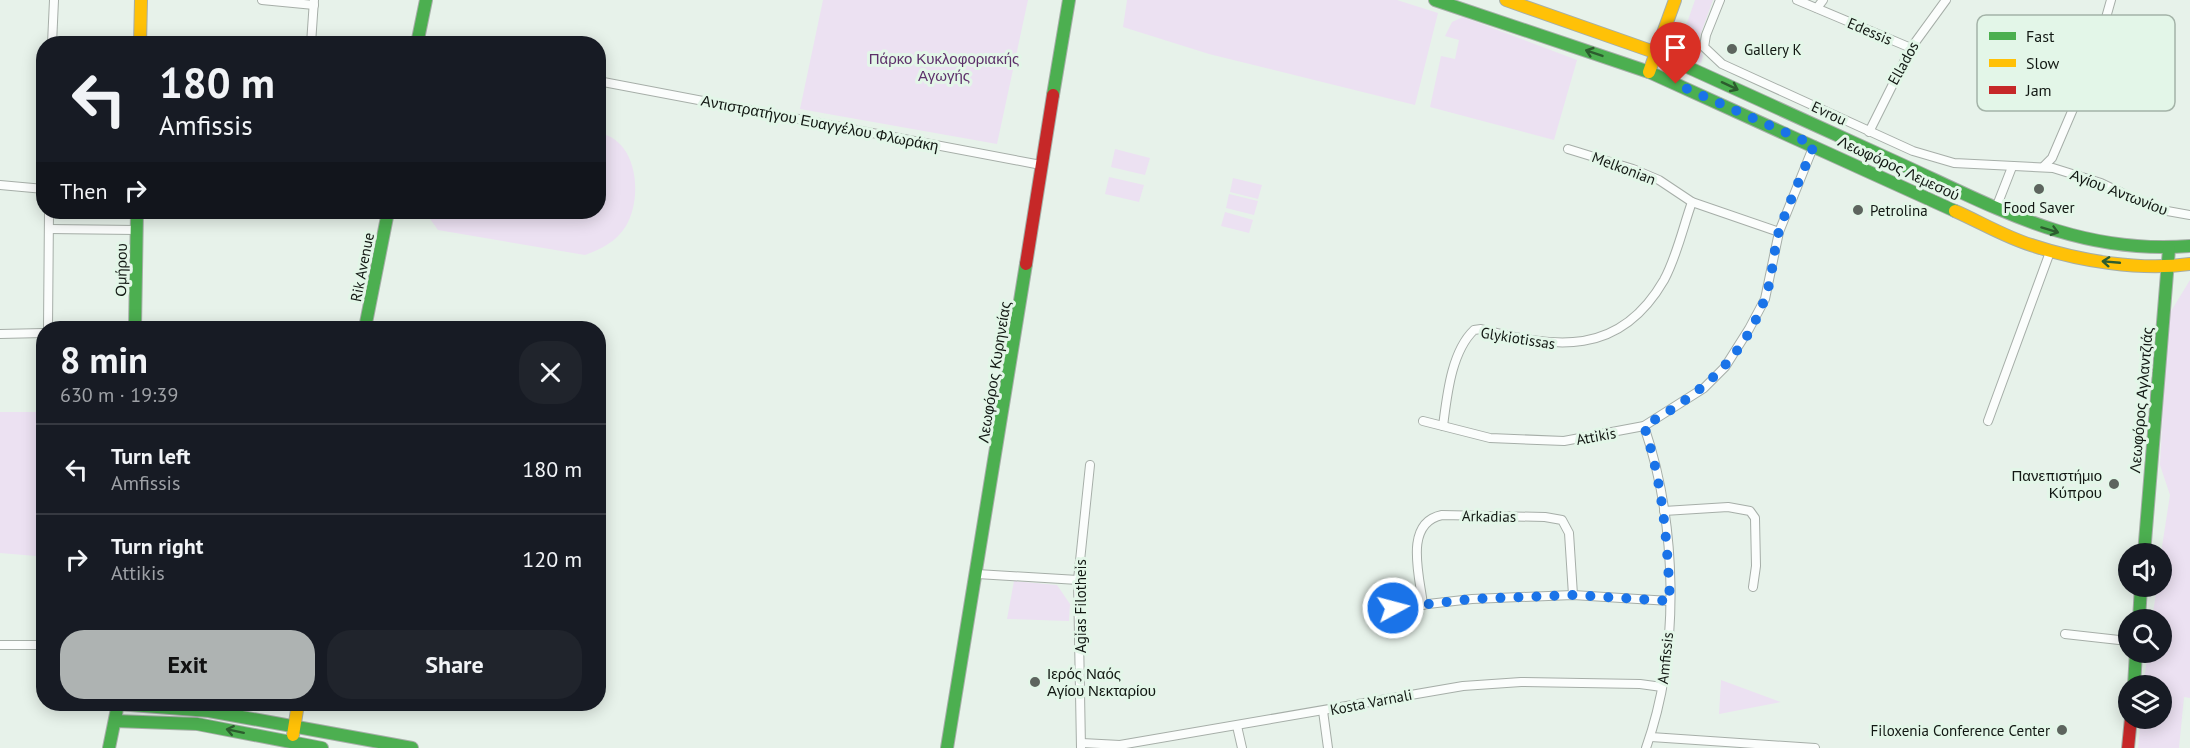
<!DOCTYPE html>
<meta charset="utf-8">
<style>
body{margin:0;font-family:"PT Sans",sans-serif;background:#20242c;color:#f1f3f6;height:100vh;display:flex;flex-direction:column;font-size:22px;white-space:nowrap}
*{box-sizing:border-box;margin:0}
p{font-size:20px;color:#9ea1a6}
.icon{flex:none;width:33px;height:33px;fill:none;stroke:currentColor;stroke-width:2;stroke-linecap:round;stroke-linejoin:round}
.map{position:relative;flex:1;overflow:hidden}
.sheet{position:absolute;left:36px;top:321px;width:570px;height:390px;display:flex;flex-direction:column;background:#171b24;border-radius:24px;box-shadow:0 3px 15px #0003}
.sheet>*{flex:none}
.hud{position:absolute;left:36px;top:36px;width:570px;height:183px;border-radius:24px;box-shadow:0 3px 15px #0003;background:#171b24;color:#f1f3f6;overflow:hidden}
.fabs{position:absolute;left:2118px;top:543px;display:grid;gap:12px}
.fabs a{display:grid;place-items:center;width:54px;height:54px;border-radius:50%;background:#171b24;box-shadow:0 3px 15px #0003;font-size:30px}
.pin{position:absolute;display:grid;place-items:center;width:51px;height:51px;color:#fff;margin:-62px -26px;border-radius:50% 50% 50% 0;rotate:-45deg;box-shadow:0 0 6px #0007}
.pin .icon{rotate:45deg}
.me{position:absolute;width:66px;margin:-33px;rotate:83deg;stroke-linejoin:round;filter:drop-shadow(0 0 4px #0008)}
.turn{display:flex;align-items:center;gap:21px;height:126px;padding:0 24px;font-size:27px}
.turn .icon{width:78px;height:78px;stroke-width:2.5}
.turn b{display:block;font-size:42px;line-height:51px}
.then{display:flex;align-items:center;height:57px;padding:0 24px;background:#0003;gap:12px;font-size:22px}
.round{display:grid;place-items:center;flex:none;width:63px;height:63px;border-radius:24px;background:#20242c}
.summary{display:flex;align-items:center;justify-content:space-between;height:102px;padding:0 24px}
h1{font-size:36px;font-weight:600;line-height:45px}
.primary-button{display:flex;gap:12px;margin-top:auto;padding:12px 24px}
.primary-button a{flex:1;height:69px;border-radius:24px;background:#aeb3b2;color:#111;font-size:24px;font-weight:600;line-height:69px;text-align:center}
.primary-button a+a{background:#20242c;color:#f1f3f6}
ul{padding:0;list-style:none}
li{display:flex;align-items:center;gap:18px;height:90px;padding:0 24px;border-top:2px solid #363941}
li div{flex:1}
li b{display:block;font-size:22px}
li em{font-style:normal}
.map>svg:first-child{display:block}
.green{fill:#ece1f2}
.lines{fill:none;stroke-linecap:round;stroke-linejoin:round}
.street-casing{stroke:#a6aea8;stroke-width:10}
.fast-casing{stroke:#a6aea8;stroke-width:14}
.slow-casing{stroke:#a6aea8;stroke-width:14}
.jam-casing{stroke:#a6aea8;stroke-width:14}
.street{stroke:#fbfdfc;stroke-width:8}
.fast{stroke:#4caf50;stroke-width:12}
.slow{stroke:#ffc107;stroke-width:12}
.jam{stroke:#c62828;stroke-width:12}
.oneway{stroke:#2c5c2e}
.route{stroke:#1a73e8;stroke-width:10;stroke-dasharray:0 18}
.poi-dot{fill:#5d645e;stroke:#e3f6e8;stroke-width:2}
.labels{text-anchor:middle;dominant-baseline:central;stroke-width:6;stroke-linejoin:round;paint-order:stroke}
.street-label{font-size:15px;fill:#121813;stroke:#e3f6e8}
.poi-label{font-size:15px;fill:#121813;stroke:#e3f6e8;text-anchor:start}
.park-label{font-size:15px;fill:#5d306a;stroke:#e3f6e8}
.key{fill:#e3f6e8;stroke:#a4b3a8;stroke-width:1.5}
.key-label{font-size:16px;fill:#121813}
</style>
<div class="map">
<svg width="2190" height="748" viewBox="0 0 2190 748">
<rect width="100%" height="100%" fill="#e7f2ea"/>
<!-- green -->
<g class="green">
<path d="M823,0h205l-31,144 -197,-35z"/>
<path d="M1127,0h270l41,13 -23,92 -206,-51 -86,-27z"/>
<path d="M1695,0h18l-16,44 6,12 -2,7 -23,-8 -5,-10 4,-15 10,-7z"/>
<path d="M1463,17l114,43 -23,80 -124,-33 11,-51 14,3 4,-19 -14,-4 7,-14z"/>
<path d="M599,133c39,7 44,64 27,93 -10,16 -25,23 -41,29l-147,-25 -13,-18h173z"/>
<path d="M1115,149l35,9 -5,17 -34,-8z"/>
<path d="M1109,177l35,8 -5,17 -34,-8z"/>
<path d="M1233,178l29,7 -4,14 -28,-7z"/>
<path d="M1229,194l29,7 -4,14 -28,-7z"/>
<path d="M1225,212l28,8 -4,13 -28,-7z"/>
<path d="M2190,280v418l-6,-1 -5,51h-41l3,-29 21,-1v-32l-19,-1 5,-32 14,-1v-32l-10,-1 5,-32 5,-1 -1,-33 9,-58 -10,-30 7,-134 -5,-5z"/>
<path d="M0,412h38l-2,144 -36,-3z"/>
<path d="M1014,581l43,4 13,19 -1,17 -62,-2z"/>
<path d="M1721,680l60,22 -62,12z"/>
</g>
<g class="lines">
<!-- street casing -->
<g class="street-casing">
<g id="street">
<path d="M262,0l52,5"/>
<path d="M1720,0l-14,35 -2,12 18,17 191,87 41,12 99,5 48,15 55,26 34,6"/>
<path d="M1797,0l114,48"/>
<path d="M1817,8l6,-8"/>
<path d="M52,44l2,-44"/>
<path d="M311,44l3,-44"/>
<path d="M598,81l443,84"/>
<path d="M1869,132l42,-84 35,-48"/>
<path d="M1568,149l65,20 26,11 33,22 87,30"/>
<path d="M2044,166l8,-8 42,-98 17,-60"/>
<path d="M0,185l44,4"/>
<path d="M1996,208l16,-41"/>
<path d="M49,229l88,1"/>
<path d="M48,328l1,-116"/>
<path d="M0,334l44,-1"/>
<path d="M1423,421l67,17 74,3 80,-15 60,-38 21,-21 24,-38 16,-30 14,-67 35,-87"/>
<path d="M1988,421l62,-169"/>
<path d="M1443,426c4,-30 8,-74 31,-96l7,-1c74,19 138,29 183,-49 13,-24 19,-53 28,-78"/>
<path d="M1644,426c33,97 37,224 2,322"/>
<path d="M1664,511l64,-4 22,4 5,7 1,48 -3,21"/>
<path d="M977,574l101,6"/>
<path d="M1423,605c-3,-28 -20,-82 19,-90l103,2 17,3 7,13 4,62"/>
<path d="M1393,608l79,-9 101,-4 97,6"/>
<path d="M2065,634l63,7"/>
<path d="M0,645h44"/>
<path d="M1323,711l5,37"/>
<path d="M1237,726l5,22"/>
<path d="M1651,737l164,11"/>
<path d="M1082,743l38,2 343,-59 58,-4 119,2 22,3"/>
<path d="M1081,748l-3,-168 12,-115"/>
</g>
</g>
<!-- fast casing -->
<g class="fast-casing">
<g id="fast">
<path d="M1435,0l214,72 306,139"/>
<path d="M417,44l9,-44"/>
<path d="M1683,65c71,32 142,64 213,97 99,45 180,93 294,84"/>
<path d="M1053,95l16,-95"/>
<path d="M135,328l2,-116"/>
<path d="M365,328l23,-116"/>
<path d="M2144,554l25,-305"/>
<path d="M2139,620l2,-34"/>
<path d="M2134,686l2,-34"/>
<path d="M118,704l91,7 203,37"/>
<path d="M115,721l82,3 125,24"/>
<path d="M109,748l9,-44"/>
<path d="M947,748l79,-484"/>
</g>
</g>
<!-- slow casing -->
<g class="slow-casing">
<g id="slow">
<path d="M1506,0l151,53 26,12"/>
<path d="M140,44l1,-44"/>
<path d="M1649,72l26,-72"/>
<path d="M1955,211c25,11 50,26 76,34 48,16 109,26 159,19"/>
<path d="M293,735l5,-31"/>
</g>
</g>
<!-- jam casing -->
<g class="jam-casing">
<g id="jam">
<path d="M1026,264l27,-169"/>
<path d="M2128,748l3,-30"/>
</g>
</g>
<!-- street -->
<use href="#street" class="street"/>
<!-- fast -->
<use href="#fast" class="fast"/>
<!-- slow -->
<use href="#slow" class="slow"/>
<!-- jam -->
<use href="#jam" class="jam"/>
</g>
<!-- one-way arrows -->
<defs><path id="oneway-shaft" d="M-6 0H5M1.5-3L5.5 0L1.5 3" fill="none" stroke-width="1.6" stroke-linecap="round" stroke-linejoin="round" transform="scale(1.5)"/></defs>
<g class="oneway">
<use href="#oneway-shaft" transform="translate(1594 53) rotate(-161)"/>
<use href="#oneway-shaft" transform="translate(1730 86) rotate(25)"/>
<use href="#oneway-shaft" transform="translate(2050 230) rotate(17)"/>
<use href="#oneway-shaft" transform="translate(2111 262) rotate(-175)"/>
<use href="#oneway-shaft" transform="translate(235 731) rotate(-168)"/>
</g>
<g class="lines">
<!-- route -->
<path class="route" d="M1393,608l79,-9 101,-4 97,6c-3,-61 -7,-117 -26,-175 55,-31 99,-66 121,-128 8,-21 8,-46 14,-67 10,-29 24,-58 35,-86l-138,-61"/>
</g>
<!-- markers -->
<g class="poi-dot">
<circle cx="1732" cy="49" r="6"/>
<circle cx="2039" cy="189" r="6"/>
<circle cx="1858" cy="210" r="6"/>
<circle cx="2114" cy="484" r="6"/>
<circle cx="1035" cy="682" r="6"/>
<circle cx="2062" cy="730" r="6"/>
</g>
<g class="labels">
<!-- street labels -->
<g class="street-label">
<text transform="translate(1870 31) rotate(23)">Edessis</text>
<text transform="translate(1903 63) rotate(-61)">Ellados</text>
<text transform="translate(1829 113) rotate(25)">Evrou</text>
<text transform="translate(820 123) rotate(11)">Αντιστρατήγου Ευαγγέλου Φλωράκη</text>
<text transform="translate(1624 168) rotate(21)">Melkonian</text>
<text transform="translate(1899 168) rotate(25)">Λεωφόρος Λεμεσού</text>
<text transform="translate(2119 192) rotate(21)">Αγίου Αντωνίου</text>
<text transform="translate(362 267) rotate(-79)">Rik Avenue</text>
<text transform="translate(121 270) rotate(-89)">Ομήρου</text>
<text transform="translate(1518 338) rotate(9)">Glykiotissas</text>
<text transform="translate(994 372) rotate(-81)">Λεωφόρος Κυρηνείας</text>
<text transform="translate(2141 400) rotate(-85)">Λεωφόρος Αγλαντζιάς</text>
<text transform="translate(1596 436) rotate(-10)">Attikis</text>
<text transform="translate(1489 516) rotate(1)">Arkadias</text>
<text transform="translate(1080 606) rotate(-90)">Agias Filotheis</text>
<text transform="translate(1665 658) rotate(-84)">Amfissis</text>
<text transform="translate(1371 702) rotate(-11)">Kosta Varnali</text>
</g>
<!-- poi labels -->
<g class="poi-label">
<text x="1744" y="49">Gallery K</text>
<text x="2039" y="207" text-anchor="middle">Food Saver</text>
<text x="1870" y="210">Petrolina</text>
<text x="2102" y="475" text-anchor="end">Πανεπιστήμιο<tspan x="2102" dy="17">Κύπρου</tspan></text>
<text x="1047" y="673">Ιερός Ναός<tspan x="1047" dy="17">Αγίου Νεκταρίου</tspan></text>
<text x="2050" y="730" text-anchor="end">Filoxenia Conference Center</text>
</g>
<!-- park labels -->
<g class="park-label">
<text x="944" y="58">Πάρκο Κυκλοφοριακής<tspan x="944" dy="17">Αγωγής</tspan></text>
</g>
</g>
<!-- legend -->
<rect x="1977" y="15" width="198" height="96" rx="9" class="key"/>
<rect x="1989" y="32" width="27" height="8" fill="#4caf50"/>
<rect x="1989" y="59" width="27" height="8" fill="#ffc107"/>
<rect x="1989" y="86" width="27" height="8" fill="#c62828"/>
<g class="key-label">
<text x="2026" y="42">Fast</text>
<text x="2026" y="69">Slow</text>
<text x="2026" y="96">Jam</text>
</g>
</svg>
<div class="fabs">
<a><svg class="icon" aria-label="sound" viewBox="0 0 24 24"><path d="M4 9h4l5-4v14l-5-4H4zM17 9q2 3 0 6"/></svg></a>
<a><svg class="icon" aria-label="search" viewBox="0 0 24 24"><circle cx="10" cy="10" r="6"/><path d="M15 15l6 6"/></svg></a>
<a><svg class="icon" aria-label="layers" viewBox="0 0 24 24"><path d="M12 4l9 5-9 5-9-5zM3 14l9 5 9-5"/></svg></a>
</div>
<div class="pin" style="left:1676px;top:84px;background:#d93025"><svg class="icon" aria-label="arrive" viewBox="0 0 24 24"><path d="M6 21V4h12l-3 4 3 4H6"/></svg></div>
<svg class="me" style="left:1393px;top:608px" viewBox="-20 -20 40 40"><circle r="17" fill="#1a73e8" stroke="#fff" stroke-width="3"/><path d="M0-11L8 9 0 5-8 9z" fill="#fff"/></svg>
<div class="hud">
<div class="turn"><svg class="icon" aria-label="left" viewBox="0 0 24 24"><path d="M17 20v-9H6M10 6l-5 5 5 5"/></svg><div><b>180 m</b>Amfissis</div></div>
<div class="then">Then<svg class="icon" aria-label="right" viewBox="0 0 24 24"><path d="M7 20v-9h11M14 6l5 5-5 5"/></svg></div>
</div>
<section class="sheet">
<div class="summary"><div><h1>8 min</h1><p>630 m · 19:39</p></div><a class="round"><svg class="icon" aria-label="close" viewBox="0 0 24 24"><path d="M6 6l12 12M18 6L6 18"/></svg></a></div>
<ul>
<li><svg class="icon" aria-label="left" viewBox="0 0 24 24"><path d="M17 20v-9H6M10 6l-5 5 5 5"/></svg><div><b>Turn left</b><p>Amfissis</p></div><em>180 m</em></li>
<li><svg class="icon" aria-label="right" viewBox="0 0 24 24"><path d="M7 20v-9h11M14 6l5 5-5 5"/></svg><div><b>Turn right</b><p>Attikis</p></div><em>120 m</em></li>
</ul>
<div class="primary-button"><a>Exit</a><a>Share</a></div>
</section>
</div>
